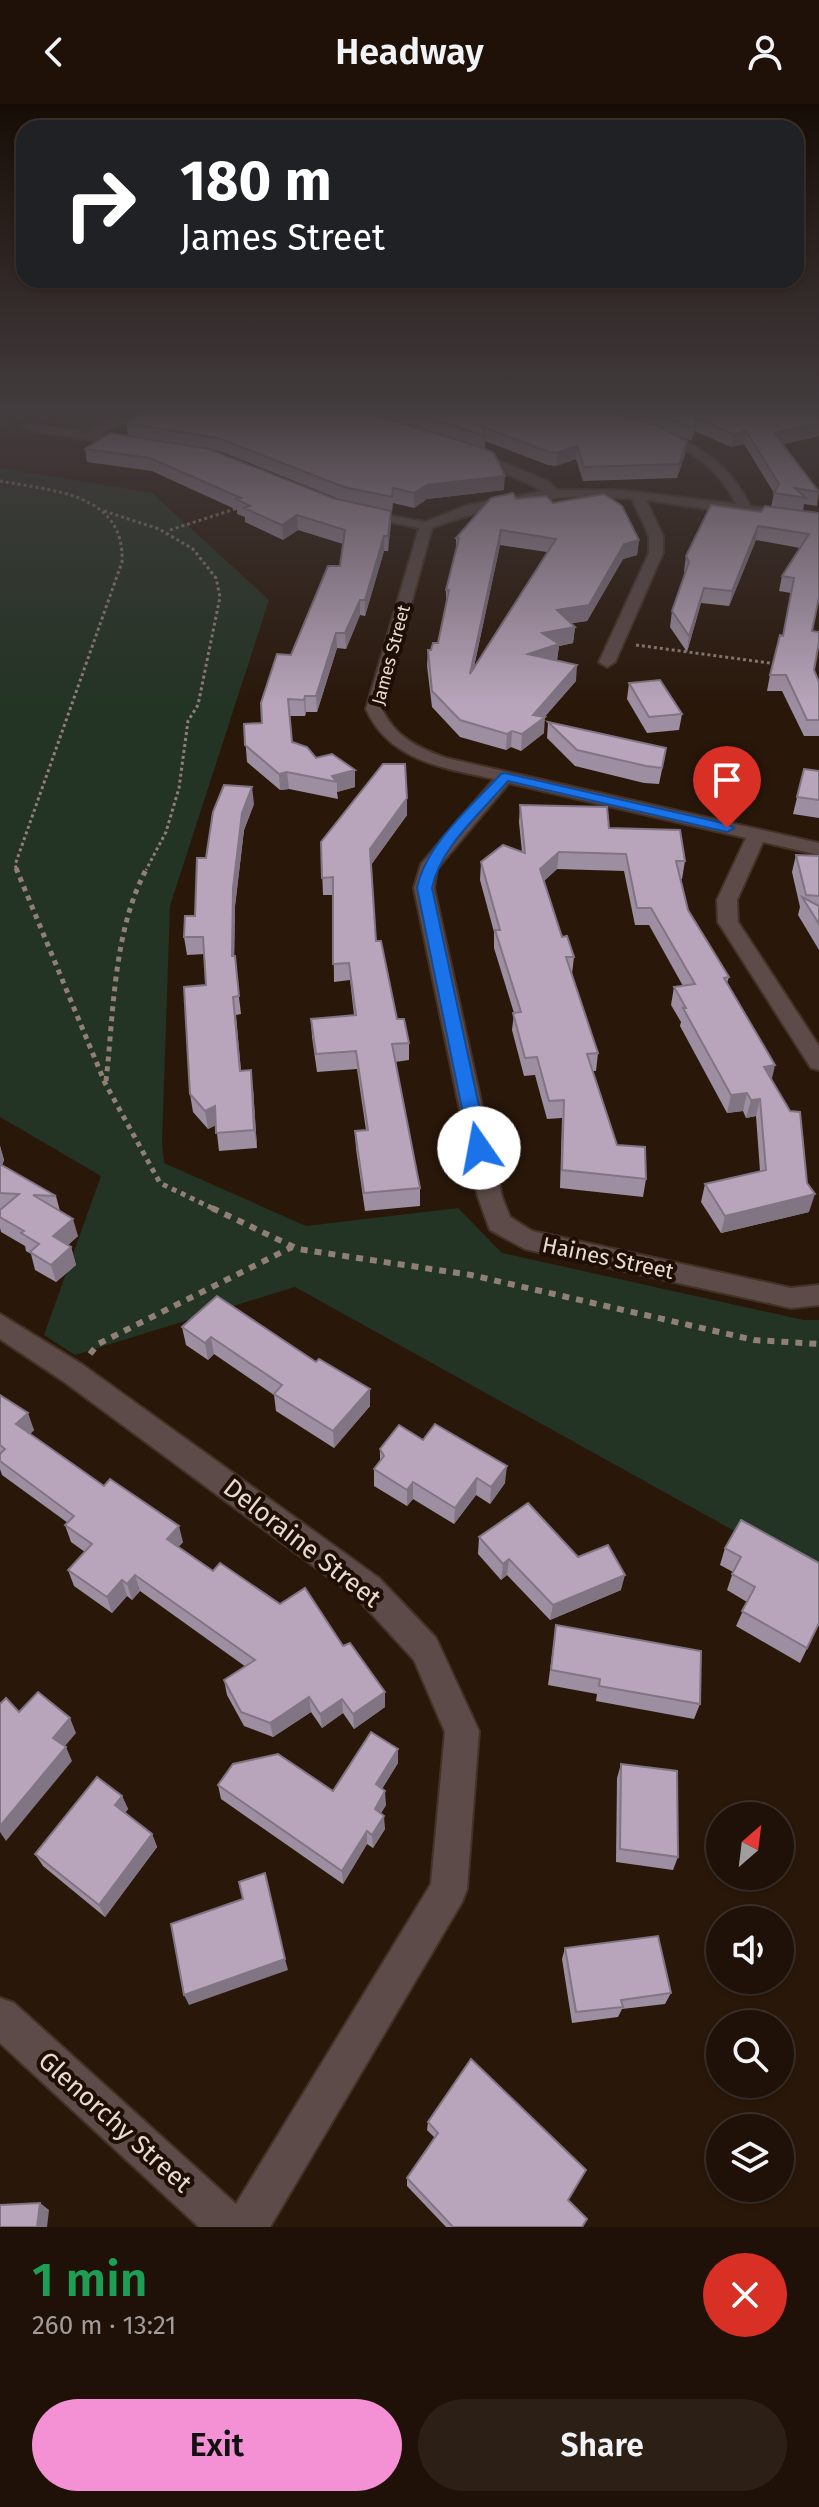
<!DOCTYPE html>
<meta charset="utf-8">
<style>
body{margin:0;font-family:"Fira Sans",sans-serif;background:#2c1f16;color:#f1f3f6;height:100vh;display:flex;flex-direction:column;font-size:30px;white-space:nowrap}
*{box-sizing:border-box;margin:0}
p{font-size:26px;color:#a19d9c}
.icon{flex:none;width:44px;height:44px;fill:none;stroke:currentColor;stroke-width:2;stroke-linecap:round;stroke-linejoin:round}
.map{position:relative;height:2123px;overflow:hidden}
.details{display:flex;flex-direction:column;background:#1f1108;flex:1}
.details>*{flex:none}
.banner{position:absolute;left:16px;top:16px;width:788px;height:168px;border-radius:24px;box-shadow:0 2px 6px #0004,0 0 0 2px #3c3129;background:#202124;color:#fff;overflow:hidden}
.needle{width:52px;rotate:28deg}
.tools{position:absolute;left:706px;top:1698px;display:grid;gap:16px}
.tools a{display:grid;place-items:center;width:88px;height:88px;border-radius:50%;background:#1f1108;box-shadow:0 2px 6px #0004,0 0 0 2px #3c3129;font-size:40px}
.pin{position:absolute;display:grid;place-items:center;width:68px;height:68px;color:#fff;margin:-82px -34px;border-radius:50% 50% 50% 0;rotate:-45deg;box-shadow:0 0 8px #0007}
.pin .icon{rotate:45deg}
.me{position:absolute;width:88px;margin:-44px;rotate:348deg;stroke-linejoin:round;filter:drop-shadow(0 0 6px #0008)}
.turn{display:flex;align-items:center;gap:28px;height:168px;padding:0 32px;font-size:36px}
.turn .icon{width:104px;height:104px;stroke-width:2.5}
.turn b{display:block;font-size:56px;line-height:68px}
.round{display:grid;place-items:center;flex:none;width:84px;height:84px;border-radius:42px;background:#2c1f16}
.overview{display:flex;align-items:center;justify-content:space-between;height:136px;padding:0 32px}
h1{font-size:48px;font-weight:600;line-height:60px;color:#1e9e55}
.action{display:flex;gap:16px;margin-top:auto;padding:16px 32px}
.action a{flex:1;height:92px;border-radius:48px;background:#f491d4;color:#111;font-size:32px;font-weight:600;line-height:92px;text-align:center}
.action a+a{background:#2c1f16;color:#f1f3f6}
header{display:flex;justify-content:space-between;align-items:center;height:104px;padding:0 32px;background:#1f1108;font-size:36px;font-weight:600}
.map>svg:first-child{display:block}
.green{fill:#233324}
.lines{fill:none;stroke-linecap:round;stroke-linejoin:round}
.minor-casing{stroke:#443226;stroke-width:4}
.path-far2{stroke:#8f7f75;stroke-width:3;stroke-dasharray:3 3;stroke-linecap:butt}
.path-far1{stroke:#8f7f75;stroke-width:5;stroke-dasharray:5 5;stroke-linecap:butt}
.path{stroke:#8f7f75;stroke-width:6;stroke-dasharray:7 7;stroke-linecap:butt}
.minor{fill:#5c4b49;fill-rule:evenodd}
.wall{fill:#9e8ea1;fill-rule:evenodd}
.shaded-wall{fill:#817483}
.building{fill:#b8a5bb;stroke:#817483;stroke-width:2;fill-rule:evenodd}
.route{fill:#1a73e8;stroke:#114b97;stroke-width:2}
.labels{text-anchor:middle;dominant-baseline:central;stroke-width:8;stroke-linejoin:round;paint-order:stroke}
.far-street-label{font-size:18px;fill:#e7dad1;stroke:#1f0e03}
.street-label{font-size:22px;fill:#e7dad1;stroke:#1f0e03}
.near-street-label{font-size:26px;fill:#e7dad1;stroke:#1f0e03}
</style>
<header><svg class="icon" aria-label="back" viewBox="0 0 24 24"><path d="M15 5l-7 7 7 7"/></svg>Headway<svg class="icon" aria-label="person" viewBox="0 0 24 24"><circle cx="12" cy="8" r="4"/><path d="M4 21q1-7 8-7t8 7"/></svg></header>
<div class="map">
<svg width="819" height="2123" viewBox="0 0 819 2123">
<rect width="100%" height="100%" fill="#29170a"/>
<!-- green -->
<g class="green">
<path d="M0,304h147l-15,2 -48,20 -50,-12 -34,8z"/>
<path d="M0,364l152,25 117,107 -99,306 -8,236 2,21 142,63 152,-18 44,45 302,67h15v258l-524,-291 -220,68 -31,-20 57,-159 -101,-59z"/>
</g>
<g class="lines">
<!-- minor casing -->
<g class="minor-casing">
<g id="minor">
<path d="M160,304h21l-55,13 -26,13 37,6 2,3 -6,4 -105,-17 -6,-3 6,-3 58,8 33,-16z"/>
<path d="M658,327c42,12 73,36 92,75l69,12v8l-173,-26 17,36v17l-48,109 -8,5 -8,-5 50,-109v-17l-17,-37c-70,-7 -135,4 -200,29l-50,181c13,28 36,39 64,49l373,85v12l-56,-13 -26,58 1,22 81,124v24l-8,-2 -93,-146 -1,-22 29,-62 -237,-55 -72,86 -3,19 68,309 8,20 22,14 259,57 28,-3v20l-28,3 -266,-59 -35,-19 -12,-33 -64,-309 7,-24 73,-85c-50,-11 -105,-18 -128,-70l53,-181 -66,-13v-6l72,13 43,-17 76,-14 -79,-36v-6l4,-1 78,33 11,9h62l116,14c-17,-36 -46,-54 -82,-68l-2,-2z"/>
<path d="M0,1210l83,51 296,213 57,60 43,93 -12,158 -5,13 -192,325h-71l-199,-184v-45l14,5 222,201 195,-320 14,-152 -31,-72 -57,-62 -294,-217 -63,-42z"/>
</g>
</g>
<!-- path-far2 -->
<g class="path-far2">
<path d="M0,312l22,-6"/>
<path d="M0,377c53,10 125,12 122,81l-107,303 2,5"/>
<path d="M104,407l55,18 34,20 23,29 4,19 -22,108 -10,16 -9,67 -13,44 -20,38"/>
<path d="M170,426l71,-23"/>
<path d="M636,541l141,19"/>
</g>
<!-- path-far1 -->
<g class="path-far1">
<path d="M16,764l89,215 55,100 56,27"/>
<path d="M106,977c8,-70 7,-150 41,-213"/>
</g>
<!-- path -->
<g class="path">
<path d="M212,1104l86,41 173,26 283,65 65,4"/>
<path d="M90,1250l8,-10 194,-97"/>
</g>
<!-- minor -->
<use href="#minor" class="minor"/>
</g>
<!-- wall -->
<g class="wall">
<path d="M371,304h448v28l-37,8 37,46 -2,16 -13,-2 -1,7 16,2 -7,118 2,39 5,12v54h-15l-22,-45h-15l3,-16 13,-39 8,-43 -12,-2 3,-15 18,-28 -44,-8 -27,66 -28,-3 -14,49 -17,-25 2,-16 13,-37 -1,-3 2,-15 85,-49 3,-14 -30,-49 -13,3 -36,-16 -4,10 -30,-13 24,27 -8,23 -94,3 -7,-22 -20,7 -8,-1 -63,-24v8l19,41 -77,9 -13,9 -21,-5 -1,9 -1,-1 -3,40h-4l-19,65 -5,-1 -14,34 -9,-1 -20,64h-11l-1,4h-15l2,26 24,16 39,29 -18,5 1,7 -49,-10 -9,1 -33,-28 -3,-38 18,-1 29,-68 49,-89 3,-22 -45,-14 -15,10 -38,-18v-5l-8,-3v-4l-85,-39 -65,-9 -2,-13 43,-13 -2,-13 26,-11 189,-3 30,4zM596,304h5l53,17zM211,346l8,1 125,50 -11,-3z"/>
<path d="M516,395l37,4 86,37 -2,15 -14,4 -36,62 -16,2 4,4 -2,16 -14,3 -2,14h-2l21,21 -32,36v16l-23,18 -10,-4 -5,3 -46,-13 -28,-30 -5,-41 1,-16h3l7,-7 8,-38v-15l10,-37v-15zM500,441l47,7 -73,115z"/>
<path d="M629,579l53,31 -3,16 -32,3 -20,-34z"/>
<path d="M548,618l115,43 -4,19 -15,-1 -69,-17 -28,-28z"/>
<path d="M804,665l15,2v47l-26,-4z"/>
<path d="M407,694v17l-36,50 5,76 21,78 12,24v17l-14,2 25,126v18l-55,5 -9,-62 -1,-18 11,-1 -9,-61 -40,3 -5,-35 -1,-18 43,-4 -4,-35 -16,2 -1,-87h-10l-2,-53z"/>
<path d="M254,700l-10,26 -9,76 -1,50 7,58 -5,1 5,56 12,17 4,60 -38,3 -3,-26 -8,4 -15,-17 -3,-18 16,-109 -1,-31 -18,1 -3,-18 11,-21 11,-58z"/>
<path d="M520,701l89,23 76,33 -3,18h-1l7,31 41,67 -2,6 45,96 37,133 -88,21 -20,-31 4,-18 55,-13 -4,-55 -10,2 -3,-7 -16,2 -47,-87 1,-4 -10,-17 3,-18 9,-1 -34,-61h-14l-11,-54 -67,-2 -13,12 18,56 12,20 -2,17 26,79 -2,18h-3l24,74 29,34 -3,18 -83,-9 2,-70 -15,1 -12,-44 -11,1 -12,-46 2,-17 -20,-65v-16l-14,-52 1,-18 41,-10 -3,-30z"/>
<path d="M796,751l23,1v94l-21,-35 2,-8 -8,-35z"/>
<path d="M0,1042l4,14 -2,5 54,31 4,15 18,25 -10,9 3,2 5,18 -20,17 -21,-12 -4,-16 -5,-3 -1,-5 -24,-14 -1,-4z"/>
<path d="M182,1223l134,35 54,27v17l-36,42 -58,-37 -2,-16 -60,-41 -6,6 -22,-15z"/>
<path d="M0,1291l34,35 -4,4 153,108 -5,5 35,24 130,75 42,61 -31,22 -11,-16 -21,15 -11,-16 -38,25 -29,-11 -17,-31 -3,-15 22,-13 -106,-76 -8,9 -5,-4 -15,17 -38,-27 -6,-16 17,-18 -14,-10 -6,-17 3,-2 -66,-48 -2,-6z"/>
<path d="M423,1336l82,43 -15,21 -14,-9 -22,29 -41,-25 -6,7 -33,-20v-17l6,-8v-12z"/>
<path d="M741,1416l78,104 -19,39 -64,-37 11,-24 -20,-12 6,-18 -13,-7 5,-17z"/>
<path d="M479,1433l99,20 43,33 -71,30 -43,-45 -6,5 -23,-26z"/>
<path d="M556,1521l144,79 -6,15 -98,-18 1,-7 -49,-9z"/>
<path d="M398,1645v14l-16,26 4,16 -5,8 4,16 -12,19 -6,-4 -24,40 -122,-85 -3,-14 115,6z"/>
<path d="M621,1660l57,93 -5,13 -57,-8 1,-84z"/>
<path d="M122,1692l6,13 -3,4 27,21 5,13 -52,70 -62,-51 -8,-12z"/>
<path d="M565,1844l106,45 -6,11 -43,5 -4,8 -46,6 -10,-64z"/>
<path d="M428,2018l154,105h-136l-39,-41v-8l28,-40 -8,-8z"/>
</g>
<!-- shaded-wall -->
<g class="shaded-wall">
<path d="M697,314l-2,13 -4,10 2,-13z"/>
<path d="M819,319v13l-47,11 2,-14z"/>
<path d="M746,327l-2,13 -13,3 2,-13z"/>
<path d="M687,337l-2,14 -8,23 2,-14z"/>
<path d="M577,342l-1,13 -20,7 1,-13z"/>
<path d="M505,372l-1,14 -77,9 -13,9v-15l13,-8z"/>
<path d="M391,407v14l-3,26v-15z"/>
<path d="M297,411l1,15 -15,10 -1,-15z"/>
<path d="M758,422l-2,14 -27,66 3,-15z"/>
<path d="M501,426l-1,15 -31,145 1,-16z"/>
<path d="M384,432v15l-19,65v-16z"/>
<path d="M639,436l-2,15 -14,4 -36,62 -32,5 2,-16 67,-66z"/>
<path d="M704,484l-3,15 -14,49 2,-16z"/>
<path d="M360,496v15l-14,34 -1,-16z"/>
<path d="M575,523l-2,16 -14,3 -2,14 -30,10 1,-16 14,-21z"/>
<path d="M336,529l1,15 -20,64 -1,-16z"/>
<path d="M577,561l-1,16 -33,38 2,-2 -1,16 -23,18 1,-17 11,-19z"/>
<path d="M305,592l1,16 -1,4 -1,-16z"/>
<path d="M512,627l-1,16 -5,3 1,-16z"/>
<path d="M355,666v17l-18,5v-10l-5,-6z"/>
<path d="M287,668l2,17 -9,1 -1,-16z"/>
<path d="M252,683l2,17 -10,26 -9,76 -1,67 -2,-17 1,-68 9,-75z"/>
<path d="M407,694v17l-37,51v-17z"/>
<path d="M559,748l-2,17 -19,17 2,-17z"/>
<path d="M775,961l-4,18 -7,-16z"/>
<path d="M251,966l2,18 4,60 -3,-18z"/>
<path d="M747,989l-4,18 -16,2 4,-18z"/>
<path d="M760,995l-4,17 -10,2 5,-18z"/>
<path d="M215,1002l3,18 -10,5 -3,-18z"/>
<path d="M0,1042l4,14 -4,11z"/>
<path d="M815,1090l-6,18 -88,21 4,-17z"/>
<path d="M73,1115l5,17 -20,18 -5,-18z"/>
<path d="M71,1143l5,18 -20,17 -5,-17z"/>
<path d="M211,1233l3,17 -6,6 -3,-17z"/>
<path d="M370,1285v17l-36,42 -1,-17z"/>
<path d="M28,1309l6,17 -11,11 -7,-17z"/>
<path d="M507,1362l-2,17 -15,21 1,-17z"/>
<path d="M477,1374l-1,17 -22,29 1,-16z"/>
<path d="M413,1378v17l-6,7v-16z"/>
<path d="M179,1422l4,16 -12,14 -4,-17z"/>
<path d="M509,1455l-2,16 -6,5 2,-16z"/>
<path d="M135,1471l5,16 -8,9 -5,-16z"/>
<path d="M625,1471l-4,15 -71,30 3,-15z"/>
<path d="M122,1476l5,16 -15,17 -5,-16z"/>
<path d="M385,1588v15l-31,22 -1,-15z"/>
<path d="M309,1593l2,15 -38,25 -3,-14z"/>
<path d="M342,1595l1,14 -21,15 -2,-14z"/>
<path d="M70,1614l6,15 -16,19 -7,-14z"/>
<path d="M66,1643l6,14 -66,80 -6,-9v-6z"/>
<path d="M398,1645v14l-22,35v-14z"/>
<path d="M385,1687l1,14 -11,18v-14z"/>
<path d="M122,1692l6,13 -8,10 -5,-14z"/>
<path d="M384,1712l1,13 -12,19 -1,-13z"/>
<path d="M367,1727v13l-24,40 -1,-13z"/>
<path d="M152,1730l5,13 -52,70 -6,-12z"/>
<path d="M285,1855l3,11 -99,35 -5,-10z"/>
<path d="M40,2099l9,7 -2,17h-10z"/>
</g>
<!-- building -->
<g class="building">
<path d="M166,304h169l6,1 13,-1 123,38 17,7 11,23 -78,9 -13,8 -21,-5 -1,9 -48,-10 -126,-49 -92,-15 20,-12 6,1z"/>
<path d="M395,304h200l61,17 31,16 -8,23 -95,3 -7,-21 -20,7 -8,-1 -68,-26 5,10z"/>
<path d="M644,304h175v15l-45,10 45,59 -24,-4 11,10 -32,-5 5,-9 -33,-53 -13,3 -36,-16 -4,10z"/>
<path d="M110,329l99,16 124,49 58,13 -3,25h-4l-19,64h-5l-15,33h-9l-20,63h-11l-1,4 -16,-1 4,43 15,5 9,11 16,-4 23,16 -23,6 5,6 -50,-10 -8,2 -34,-29 -1,-21 18,-1 -1,-20 16,-49 14,1 37,-89h12l5,-36 -48,-15 -15,10 -38,-17 6,-2 -14,-7 5,-1 -91,-40 -65,-9z"/>
<path d="M513,389l3,6 30,-3 7,7 51,-9 18,12 17,34 -15,4 -35,61 -32,5 18,17 -33,6 17,11 -31,10 49,11 -44,50 12,2 -23,17 -10,-3 -5,3 -47,-14 -28,-29 -4,-41h3l2,-7h5l11,-53h-3l13,-52h-3l35,-40zM501,426l55,9 -86,135z"/>
<path d="M711,401l50,7 4,-6 54,7v84l-7,34 7,1v10l-5,28 5,12v38h-12l-21,-45h-16l10,-40 3,1 11,-58 -12,-2 27,-42 -51,-8 -26,65 -28,-3 -15,48 -17,-25 17,-49 -3,-6z"/>
<path d="M660,576l22,34 -33,3 -20,-34z"/>
<path d="M548,618l118,26 -4,20 -16,-2 -69,-16z"/>
<path d="M383,660h22l2,34 -37,51 6,92h5l16,78h7l5,24 -17,1 28,144 -56,5 -9,-62 13,-1 -12,-79 -40,3 -5,-35 45,-4 -7,-52 -16,1v-87l-11,1 -1,-36z"/>
<path d="M804,665l15,2v29l-22,-3z"/>
<path d="M224,681l28,2 -10,26 -9,75 -1,68h3l4,40 -6,1 7,74 11,-1 3,60 -38,3 -1,-27 -10,5 -15,-17 -6,-107 22,-2 -3,-48h-19l1,-21h10l2,-58h9l7,-46z"/>
<path d="M520,701l87,2 2,21 71,2 5,31h-9l12,49 41,67 -5,1 51,87 -11,2 26,44 10,1 7,71 8,11 -90,22 -20,-32 61,-14 -6,-71 -9,1 -4,-7 -16,2 -48,-87h3l-12,-21 21,-3 -44,-76h-14l-11,-54 -67,-2 -19,17 22,68 5,-1 7,21h-8l32,96 -11,1 30,91 28,2 1,32 -84,-9 2,-70 -15,1 -12,-44 -12,1 -12,-45 8,-1 -26,-82h5l-19,-68 22,-17 22,8z"/>
<path d="M796,751l23,1v40l-13,-1z"/>
<path d="M802,793l17,9v18z"/>
<path d="M0,1060l56,32 -23,-1 40,24 -20,17 18,11 -20,18 -21,-13 9,-8 -18,-11 3,-2 -24,-14v-7l19,-16 -19,-1z"/>
<path d="M217,1192l99,66 3,-3 51,30 -37,42 -59,-37 8,-9 -71,-48 -6,6 -23,-16z"/>
<path d="M0,1291l28,18 -12,11 88,62 6,-7 69,47 -12,13 46,32 7,-8 60,41 25,-16 38,58 7,-3 35,49 -32,22 -11,-15 -22,15 -11,-17 -39,26 -29,-11 -17,-32 31,-20 -120,-85 -8,9 -5,-4 -15,17 -39,-27 24,-26 -27,-19 9,-9 -74,-55v-7l5,-5 -5,-4z"/>
<path d="M435,1320l72,42 -16,21 -14,-9 -22,30 -42,-26 -6,8 -33,-21 10,-13 -4,-7 19,-24 24,15z"/>
<path d="M528,1399l50,54 30,-12 17,30 -72,30 -44,-46 -6,5 -24,-27z"/>
<path d="M741,1416l78,43v60l-12,25 -65,-37 13,-24 -23,-13 9,-17 -16,-9z"/>
<path d="M556,1521l145,26 -1,53 -101,-18 1,-7 -49,-9z"/>
<path d="M38,1588l32,26 -17,20 13,9 -66,79v-122l6,-6 13,14z"/>
<path d="M371,1628l27,17 -22,35 9,7 -10,18 9,7 -12,19 -5,-4 -25,40 -124,-86 15,-21 45,-10 55,37z"/>
<path d="M621,1660l56,7 1,86 -58,-8z"/>
<path d="M97,1673l25,19 -7,9 37,29 -53,71 -64,-51z"/>
<path d="M265,1769l20,86 -101,36 -13,-71 72,-25 -4,-17z"/>
<path d="M658,1832l13,57 -50,7 2,7 -47,5 -11,-64z"/>
<path d="M471,1955l115,111 -18,30 19,19 -5,8h-129l-46,-49 31,-45 -10,-11z"/>
<path d="M40,2099l-3,24h-37v-22z"/>
</g>
<!-- sky -->
<linearGradient id="sky" x2="0" y2="1"><stop stop-color="#170d06"/><stop offset="0.51" stop-color="#433c3e"/><stop offset="1" stop-color="#433c3e" stop-opacity="0"/></linearGradient>
<rect width="819" height="601" fill="url(#sky)"/>
<!-- route -->
<path class="route" d="M505,669l222,51 7,4 -7,4 -219,-51c-27,32 -68,66 -76,107l56,260 -9,6 -9,-6 -53,-260c9,-44 54,-81 84,-114z"/>
<g class="labels">
<!-- far-street labels -->
<g class="far-street-label">
<text transform="translate(391 551) rotate(-75)">James Street</text>
</g>
<!-- street labels -->
<g class="street-label">
<text transform="translate(608 1154) rotate(12)">Haines Street</text>
</g>
<!-- near-street labels -->
<g class="near-street-label">
<text transform="translate(302 1439) rotate(38)">Deloraine Street</text>
<text transform="translate(115 2018) rotate(42)">Glenorchy Street</text>
</g>
</g>
</svg>
<div class="tools">
<a><svg class="needle" viewBox="-14 -14 28 28"><path d="M0-13l5 13h-10z" fill="#e53935"/><path d="M0 13l5-13h-10z" fill="#a19d9c"/></svg></a>
<a><svg class="icon" aria-label="sound" viewBox="0 0 24 24"><path d="M4 9h4l5-4v14l-5-4H4zM17 9q2 3 0 6"/></svg></a>
<a><svg class="icon" aria-label="search" viewBox="0 0 24 24"><circle cx="10" cy="10" r="6"/><path d="M15 15l6 6"/></svg></a>
<a><svg class="icon" aria-label="layers" viewBox="0 0 24 24"><path d="M12 4l9 5-9 5-9-5zM3 14l9 5 9-5"/></svg></a>
</div>
<div class="pin" style="left:727px;top:724px;background:#d93025"><svg class="icon" aria-label="arrive" viewBox="0 0 24 24"><path d="M6 21V4h12l-3 4 3 4H6"/></svg></div>
<svg class="me" style="left:479px;top:1044px" viewBox="-20 -20 40 40"><circle r="19" fill="#fff"/><path d="M0-13L10 11 0 6-10 11z" fill="#1a73e8"/></svg>
<div class="banner">
<div class="turn"><svg class="icon" aria-label="right" viewBox="0 0 24 24"><path d="M7 20v-9h11M14 6l5 5-5 5"/></svg><div><b>180 m</b>James Street</div></div>
</div>
</div>
<section class="details">
<div class="overview"><div><h1>1 min</h1><p>260 m · 13:21</p></div><a class="round" style="background:#d93025;color:#fff"><svg class="icon" aria-label="close" viewBox="0 0 24 24"><path d="M6 6l12 12M18 6L6 18"/></svg></a></div>
<div class="action"><a>Exit</a><a>Share</a></div>
</section>
